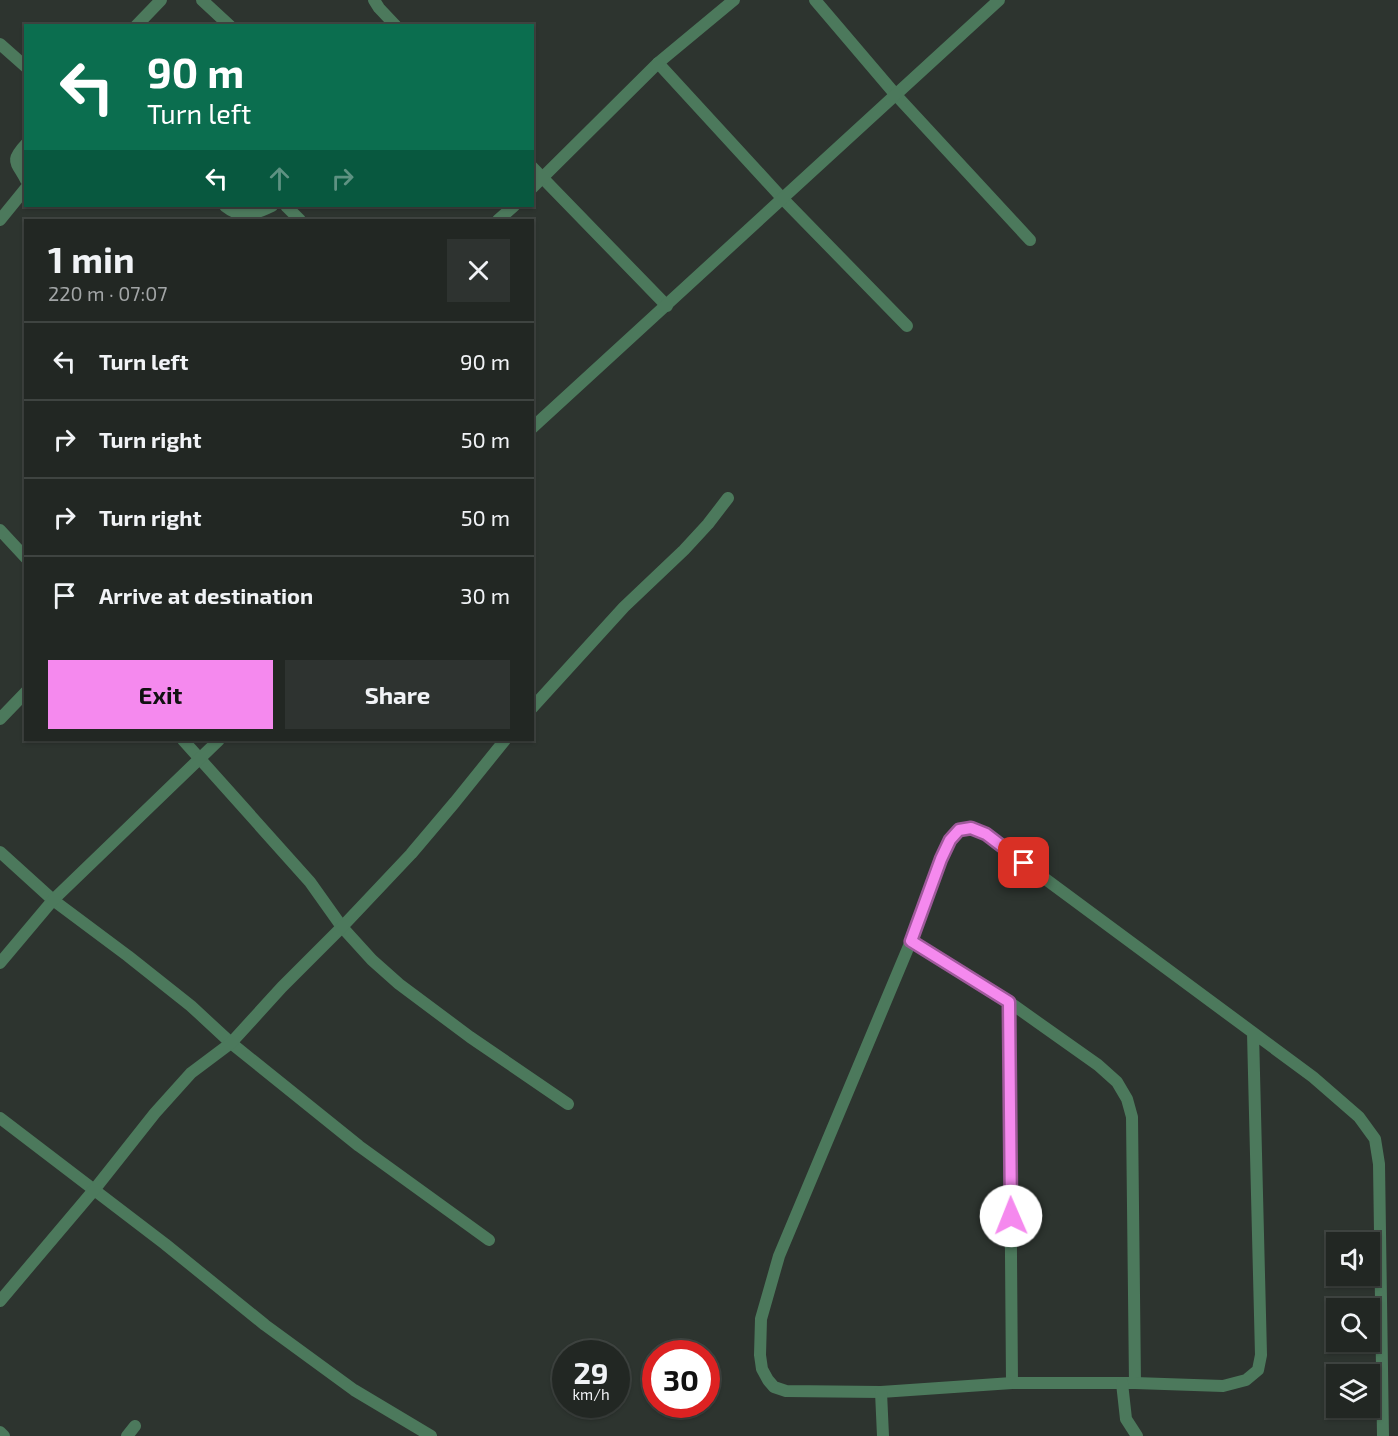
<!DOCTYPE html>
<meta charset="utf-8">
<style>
body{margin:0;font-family:"Exo 2",sans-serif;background:#2e3330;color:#f1f3f6;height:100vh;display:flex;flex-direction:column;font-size:22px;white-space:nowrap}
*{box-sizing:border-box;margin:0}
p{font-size:20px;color:#a2a5a6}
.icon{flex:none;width:33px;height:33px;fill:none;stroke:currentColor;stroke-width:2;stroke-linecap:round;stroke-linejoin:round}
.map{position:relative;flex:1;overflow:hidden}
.panel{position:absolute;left:24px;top:219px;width:510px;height:522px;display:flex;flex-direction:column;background:#222723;border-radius:0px;box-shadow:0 2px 4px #0004,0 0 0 2px #3f4441}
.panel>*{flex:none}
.top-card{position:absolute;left:24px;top:24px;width:510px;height:183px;border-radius:0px;box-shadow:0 2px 4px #0004,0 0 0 2px #3f4441;background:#0b6e4f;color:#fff;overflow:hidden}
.fabs{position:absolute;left:1326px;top:1232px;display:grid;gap:12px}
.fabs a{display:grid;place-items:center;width:54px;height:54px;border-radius:0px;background:#222723;box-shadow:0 2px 4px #0004,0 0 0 2px #3f4441;font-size:30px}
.speed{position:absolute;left:552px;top:1340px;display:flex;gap:12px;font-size:30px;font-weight:700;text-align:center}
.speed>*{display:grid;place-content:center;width:78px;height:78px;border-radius:50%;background:#222723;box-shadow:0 2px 4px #0004,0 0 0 2px #3f4441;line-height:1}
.speed small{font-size:15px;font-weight:400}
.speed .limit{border:9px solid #d22;background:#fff;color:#111}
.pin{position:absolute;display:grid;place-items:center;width:51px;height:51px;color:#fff;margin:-26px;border-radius:12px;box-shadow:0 3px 9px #0006}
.me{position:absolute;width:66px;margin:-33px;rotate:359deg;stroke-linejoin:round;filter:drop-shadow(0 0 4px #0008)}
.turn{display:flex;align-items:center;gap:21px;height:126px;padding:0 24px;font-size:27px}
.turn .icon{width:78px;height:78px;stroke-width:2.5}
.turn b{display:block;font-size:42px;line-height:51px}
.lanes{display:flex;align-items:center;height:57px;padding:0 24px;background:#0003;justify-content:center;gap:30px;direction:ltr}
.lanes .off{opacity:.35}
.round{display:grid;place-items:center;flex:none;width:63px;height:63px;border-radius:0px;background:#2e3330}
.overview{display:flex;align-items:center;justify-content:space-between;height:102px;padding:0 24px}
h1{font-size:36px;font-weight:700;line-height:45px}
.primary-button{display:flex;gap:12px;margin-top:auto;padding:12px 24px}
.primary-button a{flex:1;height:69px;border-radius:0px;background:#f589ee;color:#111;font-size:24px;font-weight:700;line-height:69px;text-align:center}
.primary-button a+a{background:#2e3330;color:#f1f3f6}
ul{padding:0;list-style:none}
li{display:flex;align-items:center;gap:18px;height:78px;padding:0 24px;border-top:2px solid #3f4441}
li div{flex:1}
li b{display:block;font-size:22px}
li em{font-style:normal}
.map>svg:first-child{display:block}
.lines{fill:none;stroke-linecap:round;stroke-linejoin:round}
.minor{stroke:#4c795c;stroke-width:12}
.route-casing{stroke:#9f599b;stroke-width:15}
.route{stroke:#f589ee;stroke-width:10}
</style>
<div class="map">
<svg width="1398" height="1436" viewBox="0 0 1398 1436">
<rect width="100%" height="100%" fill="#2d342f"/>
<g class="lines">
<!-- minor -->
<g class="minor">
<path d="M202,0l28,26"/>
<path d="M374,0l5,8 17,18"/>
<path d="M815,0l80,94 135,146"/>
<path d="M136,26l25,-26"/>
<path d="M0,44l26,23"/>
<path d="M658,63l124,135 125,128"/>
<path d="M26,144c-17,18 -9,18 0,36"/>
<path d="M532,167l135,139"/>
<path d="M532,188l126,-125 76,-63"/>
<path d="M225,206c16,13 29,9 47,0"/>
<path d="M286,206l14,14"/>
<path d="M0,220l26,-32"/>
<path d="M498,220l16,-14"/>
<path d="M532,428c157,-142 311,-287 467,-428"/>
<path d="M0,530l26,28"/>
<path d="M532,708l92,-101 60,-57 24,-26 20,-26"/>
<path d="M0,719l26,-27"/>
<path d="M183,740l127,142 32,45 30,33 27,24 71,53 98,67"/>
<path d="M0,852l53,48 75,56 63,50 40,37 128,103 130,94"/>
<path d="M911,941l98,61 89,63 19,17 10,17 5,18 3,266"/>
<path d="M0,963l53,-63 166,-160"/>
<path d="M1009,1002l3,381"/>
<path d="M1253,1033l8,322 -3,15 -12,10 -23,6 -88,-3h-123l-131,9 -95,-1 -12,-4 -6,-7 -6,-11 -2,-14 1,-36 18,-63 132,-315 30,-82 9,-19 9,-10 12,-3 15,8 327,242 46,40 16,22 4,25 4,272"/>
<path d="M0,1118l165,126 100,81 89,65 77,46"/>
<path d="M0,1301l94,-111 61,-77 36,-40 40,-30 51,-56 60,-60 69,-73 44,-52 50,-62"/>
<path d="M1122,1383l4,36 11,17"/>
<path d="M881,1392l2,44"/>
<path d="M0,1432l4,4"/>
<path d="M127,1436l8,-10"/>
</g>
</g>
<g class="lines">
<!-- route casing -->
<g class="route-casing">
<path id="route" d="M1011,1216l-2,-214 -98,-61 30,-82 9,-19 9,-10 12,-2 15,6 38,29"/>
</g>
<!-- route -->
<use href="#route" class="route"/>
</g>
</svg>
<div class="fabs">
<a><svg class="icon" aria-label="sound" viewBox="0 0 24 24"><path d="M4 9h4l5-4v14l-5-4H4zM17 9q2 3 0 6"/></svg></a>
<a><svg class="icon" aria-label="search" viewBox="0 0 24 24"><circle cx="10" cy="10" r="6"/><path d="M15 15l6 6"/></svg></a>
<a><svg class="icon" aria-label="layers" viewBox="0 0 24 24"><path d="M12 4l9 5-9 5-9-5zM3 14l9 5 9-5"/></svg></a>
</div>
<div class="speed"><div>29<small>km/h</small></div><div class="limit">30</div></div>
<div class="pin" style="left:1024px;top:863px;background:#d93025"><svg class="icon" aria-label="arrive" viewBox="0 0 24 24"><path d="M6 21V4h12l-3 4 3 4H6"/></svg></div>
<svg class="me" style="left:1011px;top:1216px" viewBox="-20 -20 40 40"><circle r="19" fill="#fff"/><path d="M0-13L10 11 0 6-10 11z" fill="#f589ee"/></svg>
<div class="top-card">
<div class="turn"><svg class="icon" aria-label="left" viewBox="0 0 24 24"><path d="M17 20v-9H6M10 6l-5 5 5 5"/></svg><div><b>90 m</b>Turn left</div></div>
<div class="lanes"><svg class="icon" aria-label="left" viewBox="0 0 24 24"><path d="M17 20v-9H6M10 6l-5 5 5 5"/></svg><svg class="icon off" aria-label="ahead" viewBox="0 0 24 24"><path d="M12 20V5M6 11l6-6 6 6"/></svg><svg class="icon off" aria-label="right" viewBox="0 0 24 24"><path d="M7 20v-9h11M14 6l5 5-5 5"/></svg></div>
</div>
<section class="panel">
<div class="overview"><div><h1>1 min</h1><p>220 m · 07:07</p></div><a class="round"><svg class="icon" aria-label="close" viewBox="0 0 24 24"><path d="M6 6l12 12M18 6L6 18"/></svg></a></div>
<ul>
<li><svg class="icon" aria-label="left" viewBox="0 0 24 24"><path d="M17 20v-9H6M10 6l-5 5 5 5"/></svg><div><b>Turn left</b></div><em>90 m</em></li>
<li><svg class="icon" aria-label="right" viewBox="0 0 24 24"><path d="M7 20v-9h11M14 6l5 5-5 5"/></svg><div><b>Turn right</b></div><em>50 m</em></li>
<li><svg class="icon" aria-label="right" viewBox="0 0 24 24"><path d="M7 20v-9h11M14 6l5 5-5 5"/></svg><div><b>Turn right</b></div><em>50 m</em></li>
<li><svg class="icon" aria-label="arrive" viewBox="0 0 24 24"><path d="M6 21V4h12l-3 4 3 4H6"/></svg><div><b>Arrive at destination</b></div><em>30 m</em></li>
</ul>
<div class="primary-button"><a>Exit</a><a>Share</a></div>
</section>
</div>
